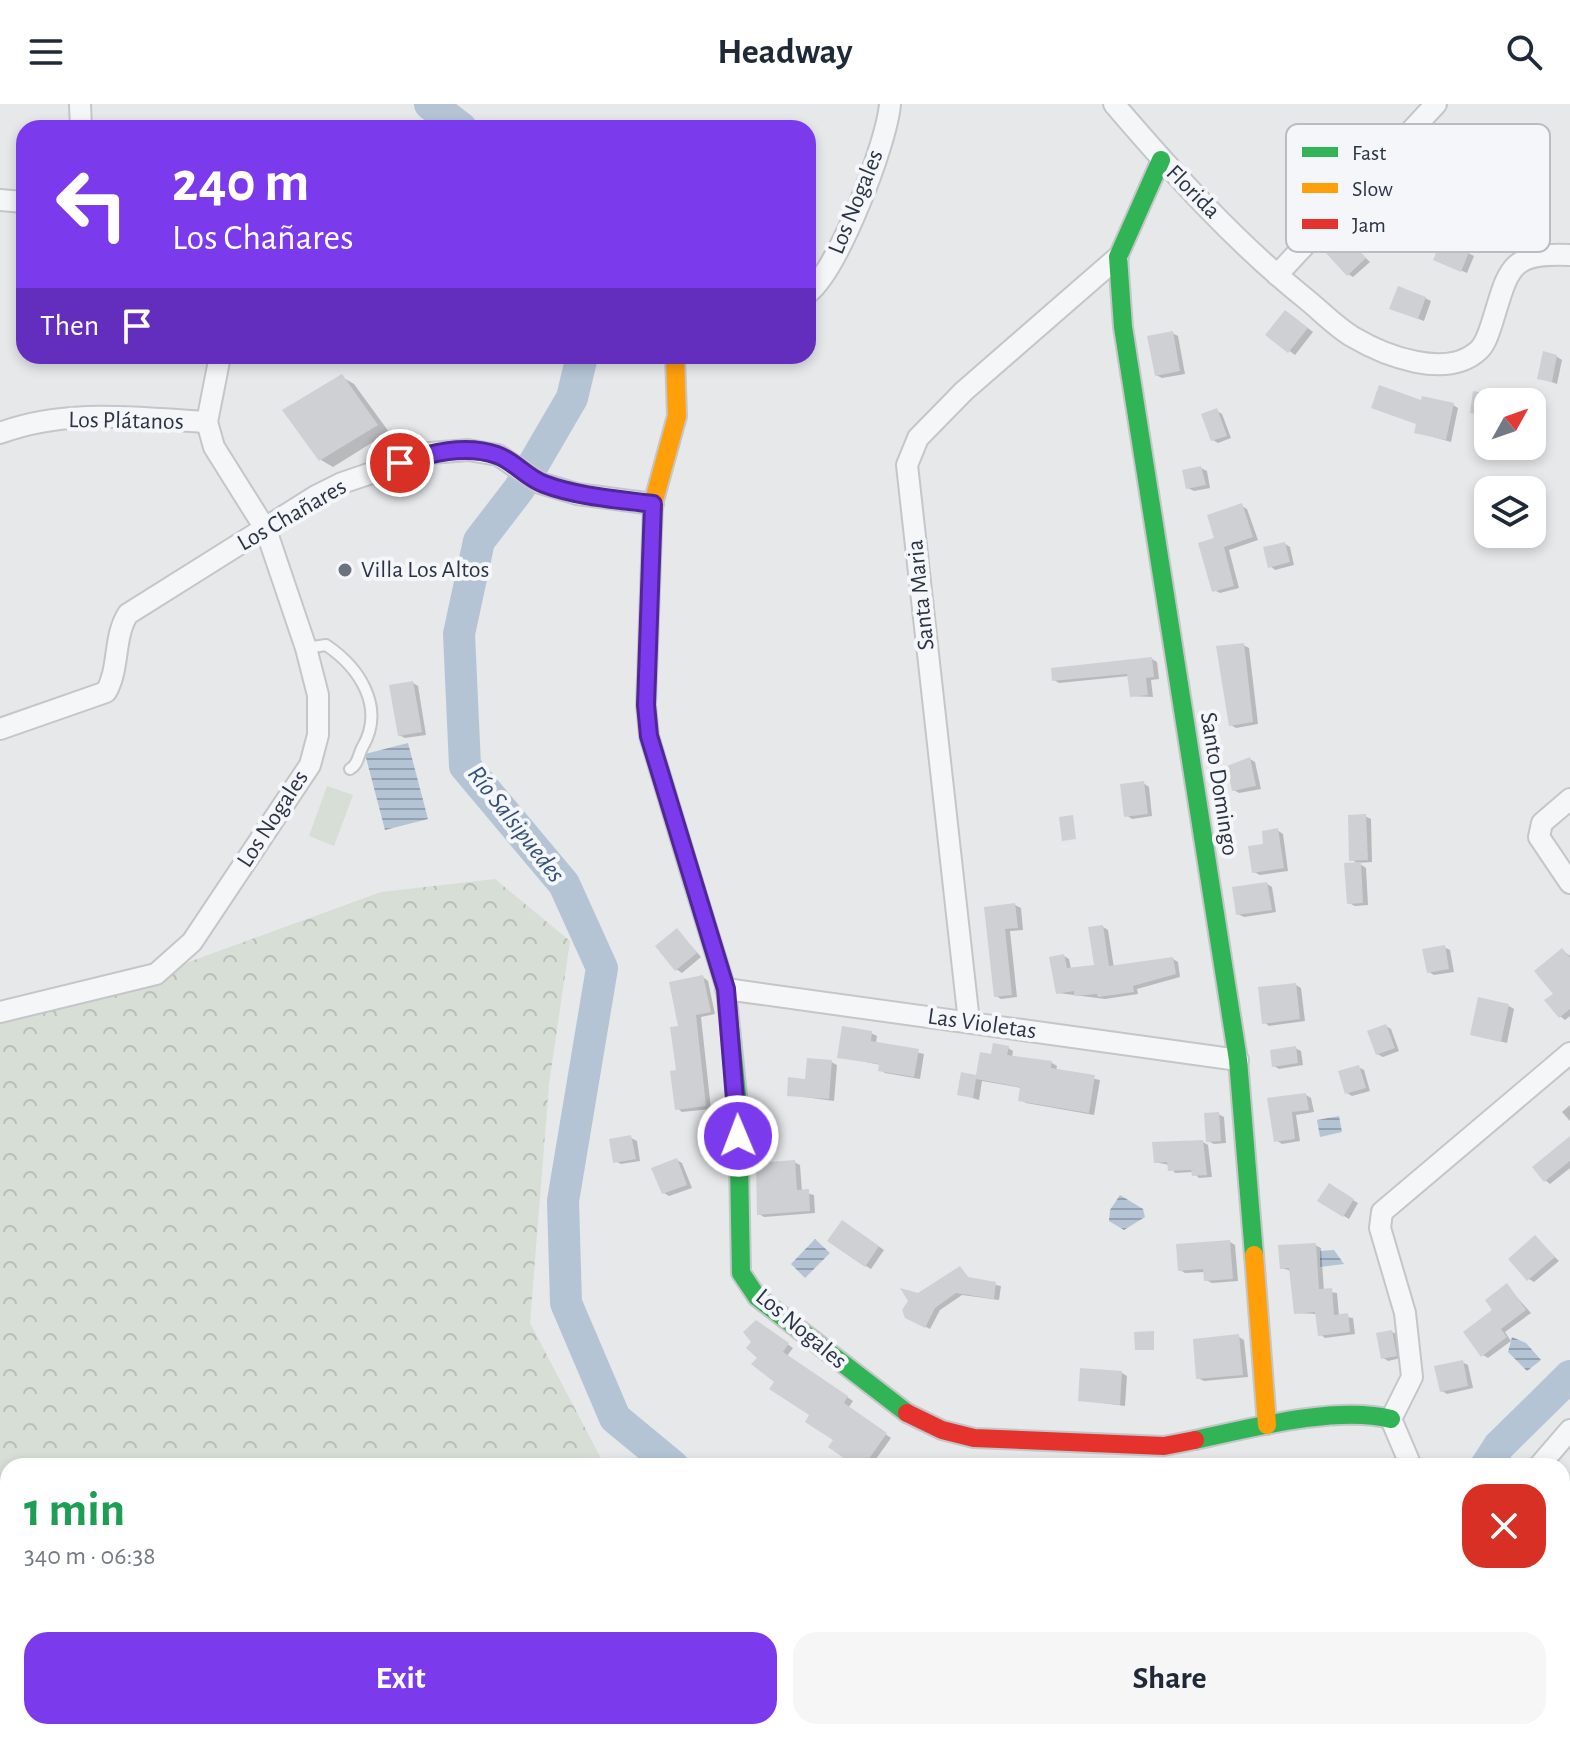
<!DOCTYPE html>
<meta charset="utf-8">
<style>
body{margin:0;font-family:"Alegreya Sans",sans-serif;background:#f6f6f7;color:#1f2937;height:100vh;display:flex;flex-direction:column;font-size:30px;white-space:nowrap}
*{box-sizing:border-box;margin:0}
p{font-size:26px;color:#747a83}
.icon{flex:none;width:44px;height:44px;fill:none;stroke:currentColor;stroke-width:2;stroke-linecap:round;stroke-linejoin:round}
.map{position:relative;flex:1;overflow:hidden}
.panel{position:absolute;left:0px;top:1354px;width:1570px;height:282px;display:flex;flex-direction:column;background:#fff;border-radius:24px 24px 0 0;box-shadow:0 4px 12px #0003}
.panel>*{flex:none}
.banner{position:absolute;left:16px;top:16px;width:800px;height:244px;border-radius:24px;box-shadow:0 4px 12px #0003;background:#7c3aed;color:#fff;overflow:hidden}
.needle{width:52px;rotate:50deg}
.fabs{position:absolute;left:1474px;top:284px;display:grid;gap:16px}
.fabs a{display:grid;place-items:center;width:72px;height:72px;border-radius:16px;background:#fff;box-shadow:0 4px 12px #0003;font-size:40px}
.pin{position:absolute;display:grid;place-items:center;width:68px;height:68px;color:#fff;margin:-34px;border:4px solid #fff;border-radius:50%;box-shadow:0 2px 8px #0007}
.me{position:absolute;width:88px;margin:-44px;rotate:359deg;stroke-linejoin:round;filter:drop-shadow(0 0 6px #0008)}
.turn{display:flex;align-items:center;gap:28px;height:168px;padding:0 24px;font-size:36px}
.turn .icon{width:104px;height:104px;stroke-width:2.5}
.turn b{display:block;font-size:56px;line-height:68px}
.then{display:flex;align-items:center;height:76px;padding:0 24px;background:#0003;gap:16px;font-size:30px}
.round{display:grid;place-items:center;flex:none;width:84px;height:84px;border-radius:24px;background:#f6f6f7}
.headline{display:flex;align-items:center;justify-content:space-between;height:136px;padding:0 24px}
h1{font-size:48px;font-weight:700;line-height:60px;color:#1e9e55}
.button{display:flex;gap:16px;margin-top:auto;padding:16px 24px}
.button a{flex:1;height:92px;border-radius:24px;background:#7c3aed;color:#fff;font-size:32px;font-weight:700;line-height:92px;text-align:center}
.button a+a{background:#f6f6f7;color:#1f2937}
header{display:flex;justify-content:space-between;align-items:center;height:104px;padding:0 24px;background:#fff;font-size:36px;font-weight:700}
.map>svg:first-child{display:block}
.grass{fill:#d6ded6}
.forest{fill:url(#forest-crowns)}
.water{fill:url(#water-rules)}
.shadow{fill:#0003}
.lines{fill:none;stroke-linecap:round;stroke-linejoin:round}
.river{stroke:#b4c4d5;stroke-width:32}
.building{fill:#ced0d3}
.lane-casing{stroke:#c4c6c8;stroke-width:14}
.street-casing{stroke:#c4c6c8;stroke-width:24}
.fast-casing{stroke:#c4c6c8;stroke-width:22}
.slow-casing{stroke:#c4c6c8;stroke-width:22}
.jam-casing{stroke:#c4c6c8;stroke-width:22}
.lane{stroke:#f5f6f7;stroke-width:10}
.street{stroke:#f5f6f7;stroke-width:20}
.fast{stroke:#30b455;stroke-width:18}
.slow{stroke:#ff9f0a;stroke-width:18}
.jam{stroke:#e5322d;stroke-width:18}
.route-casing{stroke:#51269a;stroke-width:20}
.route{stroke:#7c3aed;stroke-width:14}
.poi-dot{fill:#6c737f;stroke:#f4f6f9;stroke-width:3}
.labels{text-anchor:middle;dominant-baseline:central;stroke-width:8;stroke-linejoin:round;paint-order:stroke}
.street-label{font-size:24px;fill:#2b3445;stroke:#f4f6f9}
.poi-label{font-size:24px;fill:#2b3445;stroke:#f4f6f9;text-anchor:start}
.water-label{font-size:26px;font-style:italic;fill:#34527a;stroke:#f4f6f9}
.key{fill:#f4f6f9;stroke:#b8bcc3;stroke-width:2}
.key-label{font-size:22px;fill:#2b3445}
</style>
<header><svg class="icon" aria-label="menu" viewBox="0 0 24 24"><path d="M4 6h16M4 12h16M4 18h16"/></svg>Headway<svg class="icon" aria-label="search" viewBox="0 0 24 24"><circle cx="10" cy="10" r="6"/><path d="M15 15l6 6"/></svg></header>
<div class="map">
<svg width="1570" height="1635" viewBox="0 0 1570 1635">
<defs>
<pattern id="forest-crowns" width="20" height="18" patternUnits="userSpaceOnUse" patternTransform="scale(2)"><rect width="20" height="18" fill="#d6ded6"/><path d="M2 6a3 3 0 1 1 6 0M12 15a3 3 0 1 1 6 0" fill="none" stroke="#b8bfb9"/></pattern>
<pattern id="water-rules" width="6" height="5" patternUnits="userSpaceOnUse" patternTransform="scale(2)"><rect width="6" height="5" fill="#b4c4d5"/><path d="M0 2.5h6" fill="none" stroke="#93a0af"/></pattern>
</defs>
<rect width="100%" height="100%" fill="#e6e8ea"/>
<!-- grass -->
<path class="grass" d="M327,682l26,9 -19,51 -25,-10z"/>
<!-- forest -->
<path class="forest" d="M495,775l75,62 -21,143 -19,239 75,143h-597v266h1554v-228l8,-8v243h-1570v-727l156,-38 225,-82z"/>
<!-- water -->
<g class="water">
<path d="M408,639l20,76 -43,11 -20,-76z"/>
<path d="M1339,1012l3,16 -22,5 -3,-17z"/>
<path d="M1120,1091l23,14 2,8 -21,13 -15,-9 1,-11z"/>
<path d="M815,1135l15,14 -25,25 -14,-14z"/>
<path d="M1334,1146l10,14 -24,3v-16z"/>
<path d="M1512,1233l14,6 15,17 -14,11 -19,-19z"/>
</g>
<!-- shadow -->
<g class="shadow">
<path d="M1339,140l8,6 5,-5 18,17 -17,15 -5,-3z"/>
<path d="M1468,149l6,3 -7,17 -26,-11z"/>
<path d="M1425,194l6,3 -7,20 -27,-10z"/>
<path d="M1291,211l22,17 -18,23 -27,-20z"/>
<path d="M1172,229l6,3 7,38 -23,4 -6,-3z"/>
<path d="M1556,252l6,4 -5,24 -17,-6z"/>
<path d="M342,273l12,7 35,48 -56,35 -12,-7z"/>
<path d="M1489,292l6,3 -7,3v15l-16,-5z"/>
<path d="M1453,301l5,3 -7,34 -35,-10z"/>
<path d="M1217,307l5,3 9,24 -13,5 -5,-3z"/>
<path d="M1201,364l6,3 3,17 -16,3 -6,-3z"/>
<path d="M1242,402l5,3 11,31 -29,10 10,38 -19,5 -6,-3 3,-51z"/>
<path d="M1285,440l5,3 4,18 -19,5 -5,-4z"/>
<path d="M1243,541l6,3 9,76 -22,4 -5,-3z"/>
<path d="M1152,555l5,3 2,17 -8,1 2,17 -22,-1 -2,-20 -70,7 -5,-3z"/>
<path d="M413,579l5,3 8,49 -21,3 -6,-3z"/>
<path d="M1250,655l5,3 6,27 -22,4 -5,-3z"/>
<path d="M1143,679l6,4 3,29 -20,3 -6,-4z"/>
<path d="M1365,712l6,3 1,43 -15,1 -6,-4z"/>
<path d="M1277,726l6,4 5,37 -28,4 -6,-3 12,-27z"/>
<path d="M1360,760l6,4 2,37 -13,1 -6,-3z"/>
<path d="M1267,780l5,3 4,25 -32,5 -6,-3z"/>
<path d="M1015,801l6,3 2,22 -13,1 7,66 -16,2 -5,-3 -9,-88z"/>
<path d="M1103,823l5,3 6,38 59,-9 5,3 2,15 -43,12 1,5 -33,5 -47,-6 6,-37 5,3 2,10 25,-2z"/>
<path d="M677,826l24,27 -19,16 -6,-4z"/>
<path d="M1444,843l6,3 4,22 -20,3 -5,-3z"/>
<path d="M1562,846l8,6v60l-5,4 -5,-4z"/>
<path d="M703,873l5,4 7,33 -14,3 10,92 -29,3 -5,-4 3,-80z"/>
<path d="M1296,881l5,3 4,33 -36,5 -5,-4z"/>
<path d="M1509,902l5,3 -7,34 -35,-9z"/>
<path d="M1386,922l5,3 8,22 -16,6 -6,-3z"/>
<path d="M871,929l6,3 -1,7 48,11 -4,25 -35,-6 -5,-3 1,-5 -41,-8z"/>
<path d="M1008,944l5,3 -1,6 40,6 5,3 -1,5 44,9 -6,35 -68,-12 -5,-3 1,-12 -40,-7 -3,19 -19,-6 32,-37z"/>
<path d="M1295,944l6,3 2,14 -24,4 -5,-3z"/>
<path d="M831,958l6,3 -3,36 -45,-6z"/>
<path d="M1358,963l6,3 6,21 -18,5 -5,-3z"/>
<path d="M1306,991l5,3 3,14 -18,3 4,26 -18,3 -6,-4 -7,-40z"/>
<path d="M1570,1001v16l-8,-9z"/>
<path d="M1218,1010l6,3 2,26 -12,1 -6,-3z"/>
<path d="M631,1034l6,3 3,20 -19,3 -6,-3z"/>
<path d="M1570,1035v29l-20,16 -5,-4z"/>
<path d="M1203,1038l5,3 4,32 -13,1 -6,-6 -18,1 -6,-8 -14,-3z"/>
<path d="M677,1056l5,3 10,25 -23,8 -5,-3z"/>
<path d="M794,1058l6,3 2,27 12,3 1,18 -51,4 -5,-3z"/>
<path d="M1329,1082l29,17 -9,16 -29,-18z"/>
<path d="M848,1121l36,25 -13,19 -5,-3z"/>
<path d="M1535,1134l24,23 -25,21 -5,-3z"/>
<path d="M1230,1138l5,3 3,36 -26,2 -6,-3 -1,-8 -20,1 -5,-3z"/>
<path d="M1315,1141l6,3 3,43 13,2 2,23 14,2 2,16 -30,4 -5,-4 -3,-20 -22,-1 -4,-42 -9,-3z"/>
<path d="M960,1164l11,12 30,6 -2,14 -37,-5 -22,15 -10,19 -23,-12 3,-16z"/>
<path d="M1507,1182l24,27 -26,19 6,9 -23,17 -5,-3 12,-45z"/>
<path d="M762,1222l31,22 -6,8 66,45 -5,7 43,30 -20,28h-13l-81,-85 -17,-24z"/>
<path d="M1392,1228l6,3 3,23 -13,3 -6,-4z"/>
<path d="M1239,1233l5,3 4,37 -44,4 -6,-3z"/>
<path d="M1462,1258l6,3 5,23 -26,6 -5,-3z"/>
<path d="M1122,1269l5,3 -2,30 -45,-6z"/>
</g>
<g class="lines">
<!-- river -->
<g class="river">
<path d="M430,0l31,24"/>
<path d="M582,252l-10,42 -53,91 -40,52 -20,93 6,132 99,118 38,84 -39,233 3,102 49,115 58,48"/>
<path d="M1486,1362l13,-20 71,-70"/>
</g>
</g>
<!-- building -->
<g class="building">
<path d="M1442,136l27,12 -8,20 -28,-12z"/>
<path d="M1338,137l7,8 7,-6 14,15 -19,18 -21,-23z"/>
<path d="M1398,182l28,11 -8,22 -29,-10z"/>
<path d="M1285,206l23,18 -20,25 -23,-18z"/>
<path d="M1173,227l7,40 -25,5 -8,-40z"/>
<path d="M1543,247l14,4 -5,27 -15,-3z"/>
<path d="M342,270l36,51 -59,36 -37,-51z"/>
<path d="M1379,281l42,15 1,-4 32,7 -8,37 -32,-7 2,-9 -45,-16z"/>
<path d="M1473,287l17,3 -4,22 -16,-3z"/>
<path d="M1217,304l10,28 -16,5 -10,-27z"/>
<path d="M1201,362l5,19 -20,4 -4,-19z"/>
<path d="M1242,399l11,34 -29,10 10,39 -22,6 -14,-49 16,-5 -7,-23z"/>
<path d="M1285,438l5,20 -22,6 -5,-21z"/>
<path d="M1244,539l9,79 -24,4 -13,-80z"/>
<path d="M1152,553l2,20 -8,1 2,17 -18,2 -3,-23 -75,7 -1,-13z"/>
<path d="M413,577l9,51 -24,4 -9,-51z"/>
<path d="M1250,653l6,29 -24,5 -5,-25z"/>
<path d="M1144,677l4,33 -24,3 -4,-33z"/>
<path d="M1366,710l2,46 -19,1 -1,-46z"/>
<path d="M1073,711l3,24 -14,2 -3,-24z"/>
<path d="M1278,724l6,40 -32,5 -4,-27 15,-2 -1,-13z"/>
<path d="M1361,758l2,41 -16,1 -3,-41z"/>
<path d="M1267,778l5,28 -36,5 -4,-28z"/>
<path d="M1015,799l3,25 -13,1 7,66 -18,2 -10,-90z"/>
<path d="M1103,821l6,41 64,-9 3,17 -43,12 1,6 -36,5 -1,-3 -23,2v-5l-18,3 -7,-37 15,-3 3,14 27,-3 -6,-38z"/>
<path d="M677,824l20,25 -22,18 -20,-25z"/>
<path d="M1445,841l4,24 -22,4 -5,-24z"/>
<path d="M1562,844l8,10v51l-11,9 -15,-18 9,-6 -19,-23z"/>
<path d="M703,871l8,37 -15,3 10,91 -31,4 -5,-39 6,-1 -6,-43 8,-1 -9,-44z"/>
<path d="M1296,879l4,36 -38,5 -4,-37z"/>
<path d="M1478,893l31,7 -8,38 -31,-7z"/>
<path d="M1386,920l9,24 -19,7 -9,-24z"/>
<path d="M842,922l30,5 -1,10 48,8 -5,28 -36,-6 1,-7 -42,-6z"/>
<path d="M993,939l16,3 -2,9 45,6 -1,7 44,7 -6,38 -71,-12 2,-14 -44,-8 -3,19 -16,-3 4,-23 15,3 4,-23 11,2z"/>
<path d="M1296,942l2,17 -26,4 -2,-17z"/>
<path d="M807,954l25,2 -3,39 -42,-3 1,-19 17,2z"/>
<path d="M1359,961l7,23 -21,6 -7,-23z"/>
<path d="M1306,989l3,17 -17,2 3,27 -21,3 -7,-44z"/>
<path d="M1219,1008l2,29 -15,1 -2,-29z"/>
<path d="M631,1031l5,24 -23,4 -4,-24z"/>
<path d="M1570,1032v25l-26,21 -12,-15z"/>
<path d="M1203,1036l4,35 -15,1 -1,-6 -23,1 -1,-9 -13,1 -2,-21z"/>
<path d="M677,1054l10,27 -25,9 -11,-26z"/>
<path d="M795,1056l2,30 12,-1 1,22 -53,4 -1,-52z"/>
<path d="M1329,1079l25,16 -11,18 -26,-16z"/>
<path d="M842,1116l37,26 -14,21 -38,-26z"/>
<path d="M1535,1131l20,22 -28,24 -19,-22z"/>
<path d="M1230,1136l3,39 -29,2 -1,-12 -25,2 -2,-27z"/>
<path d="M1316,1139l3,46 13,-1 2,27 14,-2 2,19 -32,4 -3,-24 -21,2 -5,-46 -9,1 -2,-24z"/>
<path d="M960,1162l8,11 28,5 -2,17 -38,-6 -21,15 -10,20 -20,-10 -3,-8 6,-9 -8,-13 18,5z"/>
<path d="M1507,1179l19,27 -25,19 6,8 -26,20 -18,-25 29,-22 -7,-10z"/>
<path d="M756,1216l33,23 -6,9 65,44 -4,7 43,30 -23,33h-9l-27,-19 5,-7 -28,-18 4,-7 -40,-26 5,-7 -23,-18 6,-6 -11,-10 5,-6 -8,-10z"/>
<path d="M1392,1226l5,26 -16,3 -5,-26z"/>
<path d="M1154,1227v19h-19l-1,-18z"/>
<path d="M1239,1230l4,41 -47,4 -3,-40z"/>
<path d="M1463,1256l5,26 -28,6 -6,-26z"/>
<path d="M1080,1264l42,3 -2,34 -42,-4z"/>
</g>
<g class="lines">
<!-- lane casing -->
<g class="lane-casing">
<path id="lane" d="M306,544l20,-3c34,23 60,63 36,103 -4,8 -4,17 -12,21"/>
</g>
<!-- street casing -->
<g class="street-casing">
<g id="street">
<path d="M80,0l1,24"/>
<path d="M1114,0c59,69 121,138 192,195 15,12 30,28 47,38 32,19 94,43 126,13 7,-7 10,-18 13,-27 17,-54 16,-71 78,-68"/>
<path d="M0,96l24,2"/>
<path d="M1277,171l159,-171"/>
<path d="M808,189c30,-23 79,-150 82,-189"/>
<path d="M0,329c66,-25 138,-15 207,-11"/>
<path d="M0,625l106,-37c14,-24 7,-55 22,-78l188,-118 26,-13 88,-30 38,-3 30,5 42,28 37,11 76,10"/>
<path d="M1570,695l-28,24 -3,14 31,46"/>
<path d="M726,885l512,71"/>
<path d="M0,908l156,-38 36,-32 118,-177 8,-30v-40l-12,-47 -40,-118 -52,-83 -7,-25 13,-66"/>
<path d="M969,918l-62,-557 11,-27 46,-47 154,-134"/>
<path d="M1411,1362l-20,-47 21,-42 -7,-64 -25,-85 2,-16 188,-159"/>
<path d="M1539,1362l31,-36"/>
</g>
</g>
<!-- fast casing -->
<g class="fast-casing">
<g id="fast">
<path d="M1161,56l-43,97 5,70 115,733 16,195"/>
<path d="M693,778l33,107 12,116 3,168 16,24 150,116"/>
<path d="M1195,1336c55,-12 143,-35 196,-21"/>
</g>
</g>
<!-- slow casing -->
<g class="slow-casing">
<g id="slow">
<path d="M675,252l2,60 -24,88 -7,201 3,31 44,146"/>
<path d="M1254,1151l13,170"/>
</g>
</g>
<!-- jam casing -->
<g class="jam-casing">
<path id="jam" d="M907,1309l35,17 32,8 190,8 31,-6"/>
</g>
<!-- lane -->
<use href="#lane" class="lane"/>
<!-- street -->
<use href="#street" class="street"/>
<!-- fast -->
<use href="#fast" class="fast"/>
<!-- slow -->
<use href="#slow" class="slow"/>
<!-- jam -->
<use href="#jam" class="jam"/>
</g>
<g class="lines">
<!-- route casing -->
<g class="route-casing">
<path id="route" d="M400,359c31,-10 65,-19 97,-8 17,6 30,23 47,29 35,13 72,15 109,20l-7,201 3,31 77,253 12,147"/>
</g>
<!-- route -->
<use href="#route" class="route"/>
</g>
<!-- markers -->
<circle class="poi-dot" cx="345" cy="466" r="8"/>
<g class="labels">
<!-- street labels -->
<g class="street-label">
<text transform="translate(1193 88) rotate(45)">Florida</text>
<text transform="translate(856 98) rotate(-68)">Los Nogales</text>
<text transform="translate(126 317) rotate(1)">Los Plátanos</text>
<text transform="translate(292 411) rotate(-30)">Los Chañares</text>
<text transform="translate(921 491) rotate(-96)">Santa Maria</text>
<text transform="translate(1219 680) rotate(81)">Santo Domingo</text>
<text transform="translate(273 715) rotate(-57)">Los Nogales</text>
<text transform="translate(982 920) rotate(8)">Las Violetas</text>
<text transform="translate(801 1225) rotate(40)">Los Nogales</text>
</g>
<!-- poi labels -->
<g class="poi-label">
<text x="361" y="466">Villa Los Altos</text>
</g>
<!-- water labels -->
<g class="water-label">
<text transform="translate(516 720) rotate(52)">Río Salsipuedes</text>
</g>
</g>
<!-- legend -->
<rect x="1286" y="20" width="264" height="128" rx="12" class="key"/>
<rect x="1302" y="43" width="36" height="10" fill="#30b455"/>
<rect x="1302" y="79" width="36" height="10" fill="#ff9f0a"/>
<rect x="1302" y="115" width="36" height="10" fill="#e5322d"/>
<g class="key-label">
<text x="1352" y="56">Fast</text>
<text x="1352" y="92">Slow</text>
<text x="1352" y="128">Jam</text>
</g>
</svg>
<div class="fabs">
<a><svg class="needle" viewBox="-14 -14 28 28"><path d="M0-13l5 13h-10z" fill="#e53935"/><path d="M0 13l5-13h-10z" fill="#747a83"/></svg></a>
<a><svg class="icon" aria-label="layers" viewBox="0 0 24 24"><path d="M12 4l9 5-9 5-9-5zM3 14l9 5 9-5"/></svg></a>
</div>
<div class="pin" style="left:400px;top:359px;background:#d93025"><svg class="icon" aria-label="arrive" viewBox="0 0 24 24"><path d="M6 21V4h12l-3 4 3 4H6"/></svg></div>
<svg class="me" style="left:738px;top:1032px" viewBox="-20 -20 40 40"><circle r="17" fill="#7c3aed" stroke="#fff" stroke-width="3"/><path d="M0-11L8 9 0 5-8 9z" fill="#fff"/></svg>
<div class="banner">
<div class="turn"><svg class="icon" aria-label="left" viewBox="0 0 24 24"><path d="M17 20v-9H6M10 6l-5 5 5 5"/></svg><div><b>240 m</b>Los Chañares</div></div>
<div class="then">Then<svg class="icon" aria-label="arrive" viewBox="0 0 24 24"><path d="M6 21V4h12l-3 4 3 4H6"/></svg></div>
</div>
<section class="panel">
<div class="headline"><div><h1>1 min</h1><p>340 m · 06:38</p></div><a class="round" style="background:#d93025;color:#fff"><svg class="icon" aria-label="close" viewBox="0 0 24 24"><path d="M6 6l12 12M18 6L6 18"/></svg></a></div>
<div class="button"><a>Exit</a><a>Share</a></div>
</section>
</div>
